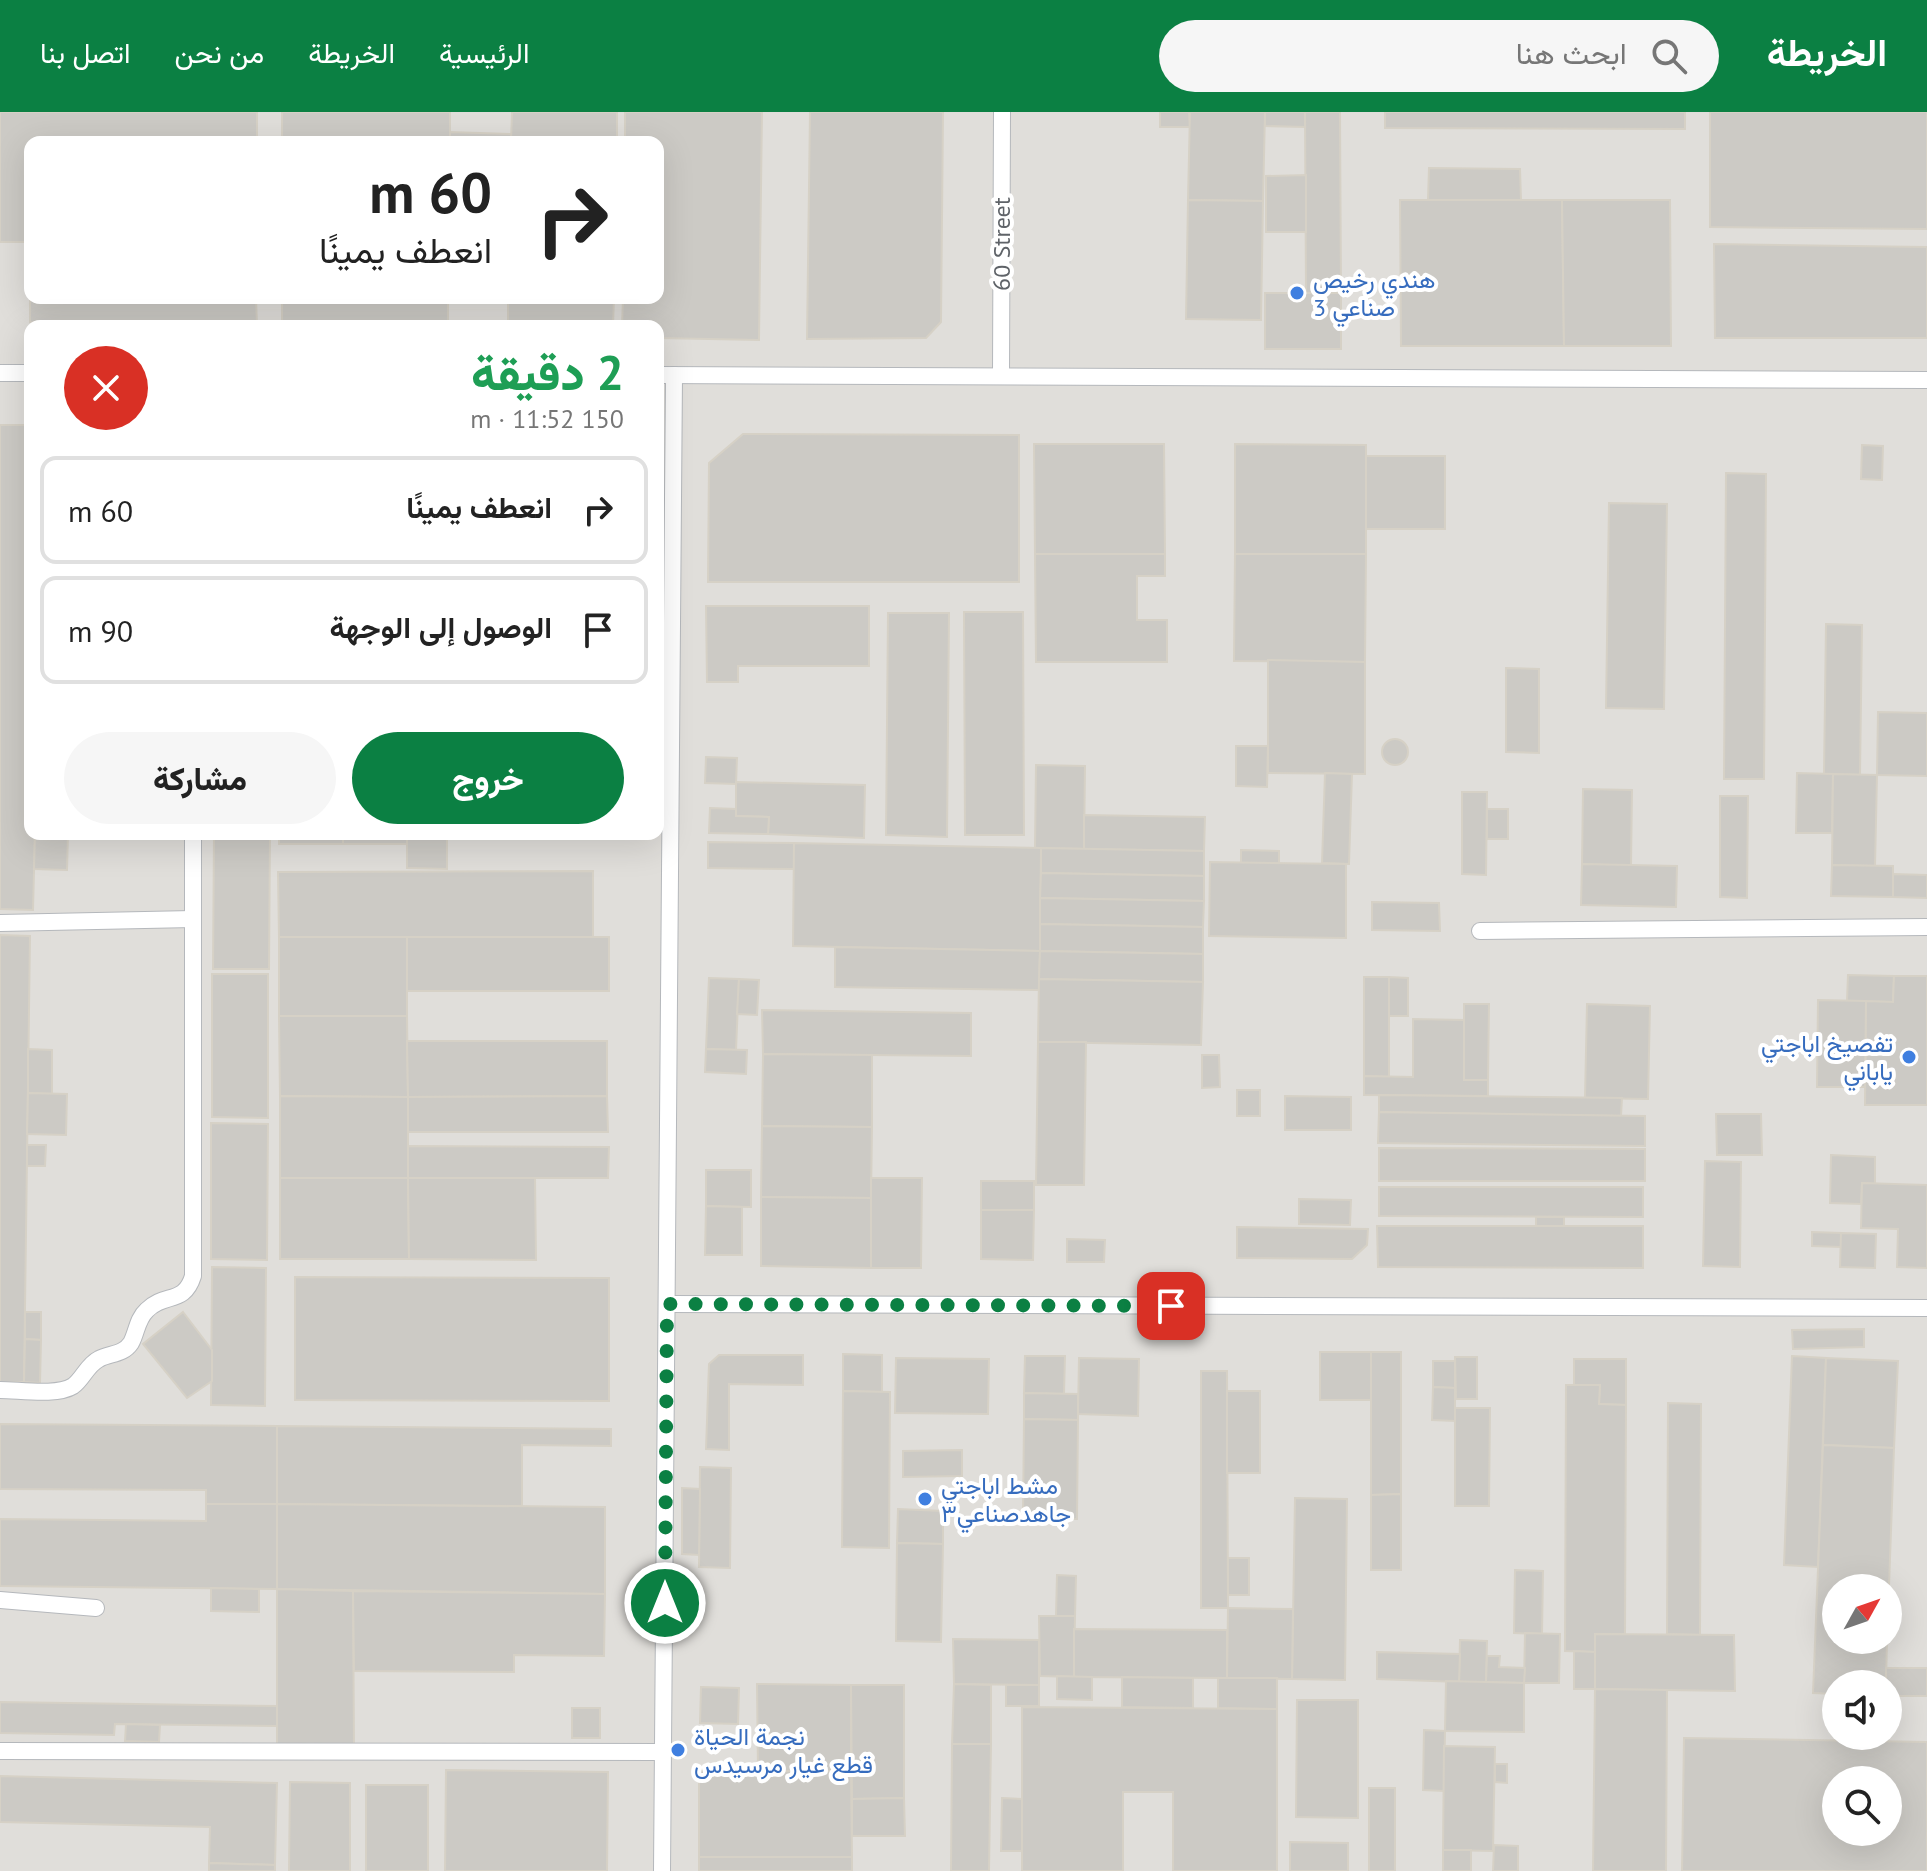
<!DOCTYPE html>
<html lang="ar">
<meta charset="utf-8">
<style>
body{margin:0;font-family:"PT Sans",Vazirmatn,sans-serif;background:#f6f6f6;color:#222;direction:rtl;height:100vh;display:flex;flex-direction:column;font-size:30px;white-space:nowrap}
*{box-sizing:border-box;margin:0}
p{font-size:26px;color:#767676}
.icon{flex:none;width:44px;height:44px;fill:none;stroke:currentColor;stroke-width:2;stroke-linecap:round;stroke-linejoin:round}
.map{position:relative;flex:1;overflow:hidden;direction:ltr}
.sheet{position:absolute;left:24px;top:208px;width:640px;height:520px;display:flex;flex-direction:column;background:#fff;border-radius:16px;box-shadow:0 8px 32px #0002;direction:rtl}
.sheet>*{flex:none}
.hud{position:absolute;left:24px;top:24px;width:640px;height:168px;border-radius:16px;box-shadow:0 8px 32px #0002;direction:rtl;background:#fff;color:#222;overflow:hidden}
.needle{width:52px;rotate:50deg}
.tools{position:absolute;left:1822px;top:1462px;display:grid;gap:16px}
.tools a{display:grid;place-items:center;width:80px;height:80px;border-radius:50%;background:#fff;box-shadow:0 8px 32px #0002;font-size:40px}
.pin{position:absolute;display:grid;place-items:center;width:68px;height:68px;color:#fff;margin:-34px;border-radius:16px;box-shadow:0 4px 12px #0006}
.me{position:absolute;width:88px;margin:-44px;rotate:0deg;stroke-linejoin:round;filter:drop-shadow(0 0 6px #0008)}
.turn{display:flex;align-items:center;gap:28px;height:168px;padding:0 40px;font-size:36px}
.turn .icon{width:104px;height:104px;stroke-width:2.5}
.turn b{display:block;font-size:56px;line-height:68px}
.round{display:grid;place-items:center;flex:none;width:84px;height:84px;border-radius:42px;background:#f6f6f6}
.overview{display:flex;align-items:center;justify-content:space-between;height:136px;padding:0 40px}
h1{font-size:48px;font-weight:800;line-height:60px;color:#1e9e55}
.action{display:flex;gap:16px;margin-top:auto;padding:16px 40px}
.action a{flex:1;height:92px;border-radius:48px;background:#0b8043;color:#fff;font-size:32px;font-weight:800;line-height:92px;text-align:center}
.action a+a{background:#f6f6f6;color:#222}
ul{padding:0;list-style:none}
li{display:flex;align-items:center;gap:24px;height:108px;margin:0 16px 12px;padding:0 24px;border:4px solid #e0e0e0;border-radius:16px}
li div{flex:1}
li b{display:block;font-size:30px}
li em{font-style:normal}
header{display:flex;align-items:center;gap:48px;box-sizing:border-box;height:112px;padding:0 40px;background:#0b8043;color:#fff}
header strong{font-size:38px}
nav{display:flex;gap:44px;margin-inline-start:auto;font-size:28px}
.search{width:560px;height:72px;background:#f6f6f6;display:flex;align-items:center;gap:20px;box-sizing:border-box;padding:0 28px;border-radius:44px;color:#767676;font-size:30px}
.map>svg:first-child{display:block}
.industrial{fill:#e0deda;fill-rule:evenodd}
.building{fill:#cccac5;stroke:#d6d1c6;stroke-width:2;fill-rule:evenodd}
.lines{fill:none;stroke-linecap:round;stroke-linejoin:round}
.lane-casing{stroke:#b5b8bc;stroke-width:18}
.lane{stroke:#fff;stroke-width:16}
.route{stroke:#0b8043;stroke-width:14;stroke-dasharray:0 25.2}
.shop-dot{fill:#3f7fe0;stroke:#fff;stroke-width:3}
.labels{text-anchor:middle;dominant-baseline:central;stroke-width:8;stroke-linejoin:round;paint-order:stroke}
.street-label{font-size:24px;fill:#5f6368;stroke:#fff}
.shop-label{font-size:24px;fill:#366cbe;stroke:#fff;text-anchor:start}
</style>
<header>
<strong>الخريطة</strong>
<div class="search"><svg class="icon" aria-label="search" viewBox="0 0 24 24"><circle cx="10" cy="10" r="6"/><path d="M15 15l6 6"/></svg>ابحث هنا</div>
<nav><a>الرئيسية</a><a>الخريطة</a><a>من نحن</a><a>اتصل بنا</a></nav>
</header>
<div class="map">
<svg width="1927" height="1759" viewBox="0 0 1927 1759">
<rect width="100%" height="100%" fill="#f1efe8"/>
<!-- industrial -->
<path class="industrial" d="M0,0h1927v1759h-1927zM30,30h628v156h-628zM30,214h628v508h-628zM1836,1476h52v52h-52zM1836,1572h52v52h-52zM1836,1668h52v52h-52z"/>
<!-- building -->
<g class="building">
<path d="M0,0h257v30h-227v100h-30z"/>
<rect x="282" y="0" width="168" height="30"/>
<path d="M512,0h105v30h-106z"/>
<path d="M625,0h137l-3,228 -101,-2v-12h-36l1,-28h35v-156h-33z"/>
<path d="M810,0h133l-2,210 -15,16 -119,1z"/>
<path d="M1160,0h29l1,15h-30z"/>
<path d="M1190,0h75l-2,89 -75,-1z"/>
<path d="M1265,0h40v15l-40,-1z"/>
<path d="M1305,0h35l1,181h-35z"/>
<path d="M1385,0h300v17l-300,-1z"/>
<path d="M1710,0h217v117l-217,-2z"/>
<path d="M450,20l61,2v8h-61z"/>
<path d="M1429,56l91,1 1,31h-93z"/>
<path d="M1306,63v57h-40v-56z"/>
<path d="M1188,88l75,1 -2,119 -75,-1z"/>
<path d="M1400,88h162l2,146h-163z"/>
<path d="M1562,88h108l1,146h-107z"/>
<path d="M1714,132l213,3v91h-212z"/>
<rect x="1265" y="181" width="76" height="56"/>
<path d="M30,186h226l1,27 -227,-3z"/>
<rect x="282" y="186" width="166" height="28"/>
<path d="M508,186h106l-1,27 -105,-3z"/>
<path d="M0,313h30v409h5l-2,76 -33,-1z"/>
<path d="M743,322l276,1v147h-311l1,-119z"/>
<path d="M1034,332h130l1,110h-130z"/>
<path d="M1235,332l131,1v109h-131z"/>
<path d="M1862,333l21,1 -1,34 -21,-1z"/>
<rect x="1366" y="344" width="79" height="73"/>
<path d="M1726,361l40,1 -2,305h-40z"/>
<path d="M1609,391l58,1 -3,205 -58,-1z"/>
<path d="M1035,442h130v22h-28v44h30v42h-131z"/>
<path d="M1235,442h131l-1,108 -131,-1z"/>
<path d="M706,494h163v60h-131v16h-31z"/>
<path d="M964,500h59l1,223h-59z"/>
<path d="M888,501h61l-2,224 -61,-2z"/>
<path d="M1826,512l36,1 -2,150 -36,-1z"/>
<path d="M1268,548l97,2v112l-97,-1z"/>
<path d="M1506,556l33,1v84l-33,-1z"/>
<path d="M1878,600l49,1v63l-50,-1z"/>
<circle cx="1395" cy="640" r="13"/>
<path d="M1236,634h32l-1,41 -31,-1z"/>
<path d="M706,645l31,1 -1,26 -31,-1z"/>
<path d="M1036,653l49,1 -1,83 -49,-1z"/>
<path d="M1325,661l27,1 -3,90 -27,-1z"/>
<path d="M1797,661l36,1 -1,59h-36z"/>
<path d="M1833,662l44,1 -2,91 -43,-1z"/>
<path d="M736,670l129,3 -1,53 -96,-4 1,-17 -33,-1z"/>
<path d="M1583,677l49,1 -1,76 -49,-2z"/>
<path d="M1462,680h25l-1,83 -24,-1z"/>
<path d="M1720,684h28l-1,102 -27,-1z"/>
<path d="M710,696l26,1v7l33,1 -1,17 -59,-1z"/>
<rect x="1487" y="697" width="21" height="30"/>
<path d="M1084,703l121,2 -1,34 -120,-2z"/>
<path d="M35,722h33l-1,36 -33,-1z"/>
<path d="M214,722h56l-1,135h-56z"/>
<rect x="279" y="722" width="64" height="10"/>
<rect x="343" y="722" width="64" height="10"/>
<path d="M407,722h40v35l-40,-1z"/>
<path d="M708,730l86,1v26l-86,-1z"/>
<path d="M794,731l247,5 -1,103 -247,-5z"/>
<path d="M1041,736l163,3v25l-163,-3z"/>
<path d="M1241,738l38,1v12h-38z"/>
<path d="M1210,750l136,2v74l-137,-2z"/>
<path d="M1582,752l95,2 -1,41 -95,-2z"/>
<path d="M1832,753l61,1v31l-62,-1z"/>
<path d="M593,759v66h-314l-1,-65z"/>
<path d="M1041,761l163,3v25l-164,-3z"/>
<path d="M1893,762l34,1v23l-34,-1z"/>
<path d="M1040,786l164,3 -1,26 -163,-3z"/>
<path d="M1372,790l67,1 1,28 -68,-1z"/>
<path d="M1040,812l163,3v27l-163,-3z"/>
<path d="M0,823l30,1 -6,446h-24z"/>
<rect x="279" y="825" width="128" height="79"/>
<rect x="407" y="825" width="202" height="54"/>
<path d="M835,835l205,4 -1,39 -204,-3z"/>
<path d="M1040,839l163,3v28l-164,-3z"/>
<path d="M212,862h56v144l-56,-1z"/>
<path d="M1848,863l46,1 -1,26 -46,-1z"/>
<path d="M1894,864h33v129h-62l1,-104 27,1z"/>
<path d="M1364,865h25v100l-25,-1z"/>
<path d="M1389,865l19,1v38h-19z"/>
<path d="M709,866l30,1 -3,71 -30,-1z"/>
<path d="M739,867l20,1 -2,35 -20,-1z"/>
<path d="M1039,867l164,3 -2,63 -163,-3z"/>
<path d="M1818,888l48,1 -1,86h-48z"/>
<path d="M1464,892h25l-1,76h-24z"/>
<path d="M1587,892l63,2 -2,93 -63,-1z"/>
<path d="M762,898l209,3v43l-208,-2z"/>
<path d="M279,904h128l1,81 -128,-1z"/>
<path d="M1413,907l51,1v60h24v16l-124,-1v-19l49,1z"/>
<path d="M407,929h200v55l-199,1z"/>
<path d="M1038,930h48l-2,143h-48z"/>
<path d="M28,937l24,1v44l-24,-1z"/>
<path d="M706,937l41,1 -1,24 -41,-2z"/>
<path d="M763,942l109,1v72l-110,-1z"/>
<path d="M1202,943h17l1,32 -18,1z"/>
<rect x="1237" y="978" width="23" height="26"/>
<path d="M28,981l39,1 -1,41 -39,-1z"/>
<path d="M1379,983l243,3 -1,18 -242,-4z"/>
<path d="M280,984l128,1v81h-128z"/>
<path d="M607,984l1,36h-200v-35z"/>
<path d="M1285,984l66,1v33h-66z"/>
<path d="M1379,1000l266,4v30l-267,-3z"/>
<path d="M1716,1002h45l1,41h-45z"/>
<path d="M211,1011l57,1 -1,136 -56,-1z"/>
<path d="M762,1014l110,1 -1,71 -110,-1z"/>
<path d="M27,1033h19l-1,21h-18z"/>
<path d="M408,1034l201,1 -1,31h-200z"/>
<path d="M1379,1036l266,1v32h-266z"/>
<path d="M1831,1043l44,2v27l-13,-1 -1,21 -31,-1z"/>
<path d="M1705,1049l36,1 -1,105 -37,-1z"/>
<path d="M706,1058h45v37l-45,-1z"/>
<path d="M280,1066h128l1,81h-129z"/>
<path d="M408,1066h127l1,82 -127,-1z"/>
<path d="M871,1066h51l-1,90h-50z"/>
<rect x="981" y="1069" width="53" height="29"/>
<path d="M1862,1071l65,2v83l-30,-1 1,-38 -37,-1z"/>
<path d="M1379,1075h264v30l-264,-1z"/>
<path d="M761,1085l110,1v70l-110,-2z"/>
<path d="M1299,1087l52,1 -1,25 -51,-1z"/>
<path d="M706,1094l36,1v48h-37z"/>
<path d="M981,1098h53l-1,50 -52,-1z"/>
<rect x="1536" y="1105" width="28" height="9"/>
<path d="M1377,1114h266v42l-265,-1z"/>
<path d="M1237,1115l131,2 -1,16 -15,14 -115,-1z"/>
<path d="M1812,1120l29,1v14l-29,-1z"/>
<path d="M1841,1121l35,1 -1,34 -35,-1z"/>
<path d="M1067,1127l38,1 -1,22h-37z"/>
<path d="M212,1155l54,1 -1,138 -54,-1z"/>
<path d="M295,1165l314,1v123l-314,-1z"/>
<path d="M25,1200h16v28l-16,-1z"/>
<path d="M183,1200l29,38v31l-25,17 -44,-54z"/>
<path d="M1864,1217v18l-71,2 -1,-19z"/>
<path d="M25,1227l16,1 -1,43 -16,-1z"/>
<rect x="1320" y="1240" width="51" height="48"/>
<path d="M1371,1240h30v142l-30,1z"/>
<path d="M843,1242l39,1v37l-39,-1z"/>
<path d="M719,1243h84v30l-74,-1v66l-23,-1 3,-85z"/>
<path d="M1025,1244h40l-1,38 -40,-1z"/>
<path d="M1792,1244l34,2 -8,209 -34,-2z"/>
<path d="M1455,1245h22v42h-21z"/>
<path d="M896,1246l93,1 -1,55 -93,-1z"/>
<path d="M1079,1246l60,1 -1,57 -60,-2z"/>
<path d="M1826,1246l72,3 -4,87 -71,-3z"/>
<path d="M1574,1247h52v46l-27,-1 1,-19h-26z"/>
<path d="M1433,1249h22v27l-22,-1z"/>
<path d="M1201,1259h26l1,237h-27z"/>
<path d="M1566,1273h34l-1,19 27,1 -1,229h-30v18l-30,-1z"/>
<path d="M1433,1275l22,1v33l-23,-1z"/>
<path d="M843,1279l47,1 -1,156 -47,-1z"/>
<rect x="1227" y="1279" width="33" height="82"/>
<path d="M1024,1281l54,1v26l-54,-1z"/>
<path d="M1668,1291l33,1 -1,231 -33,-1z"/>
<path d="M1455,1296h35l-1,98h-34z"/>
<path d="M1024,1307l54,1 -1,99 -54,-1z"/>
<path d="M0,1312l277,2v78h-71v-14l-206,-1z"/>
<path d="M277,1314l334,3v17l-89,-1v61l-245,-2z"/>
<path d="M1823,1333l71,3 -6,166v-26h-52v52h51l-1,44h-50v10l-23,-1z"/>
<path d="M962,1338v26l-59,1v-26z"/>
<path d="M700,1355l31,1 -1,100 -31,-1z"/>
<path d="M682,1376l18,1 -1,66 -17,-1z"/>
<path d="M1401,1382v76h-30v-75z"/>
<path d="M1295,1386l52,1 -2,181 -53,-1z"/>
<path d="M206,1392h71v85l-277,-3v-67l206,2z"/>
<path d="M277,1392l328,3v87l-328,-5z"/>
<path d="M898,1397l45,2v33l-46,-1z"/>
<path d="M897,1431l46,1 -2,98 -45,-1z"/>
<rect x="1228" y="1446" width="21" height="37"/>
<path d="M1515,1458l28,1 -1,63 -28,-1z"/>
<path d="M1057,1463l19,1 -1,40h-19z"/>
<path d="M211,1476l48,1v23l-48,-1z"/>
<path d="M277,1477l76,2 1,158h-77z"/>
<path d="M353,1479l252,3 -1,62 -90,-1v17l-160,-1z"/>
<path d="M1228,1496l65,1 -1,70 -65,-1z"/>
<path d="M1039,1504h36l-1,61 -34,-1z"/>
<path d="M1074,1517l153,1v48l-153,-1z"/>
<path d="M1525,1521l35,1 -1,49h-35z"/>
<path d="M1595,1522l139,1 1,56 -140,-2z"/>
<path d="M953,1527l86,1v45l-85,-1z"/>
<path d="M1460,1528l27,1 -1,41h-27z"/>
<path d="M1574,1539l21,1v37h-21z"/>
<path d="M1377,1540l83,2 -1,28 -82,-3z"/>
<path d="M1487,1544h13l-1,11 26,1 -1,15 -38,-1z"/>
<path d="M1886,1556h41v28h-39v-12h-2z"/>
<path d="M1057,1564l35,1v23l-35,-1z"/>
<path d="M1122,1565l71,1v30l-71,-1z"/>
<path d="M1218,1566h59v31l-59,-1z"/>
<path d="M1446,1569l78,2v49l-79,-1z"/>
<path d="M757,1572l94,1v86h-93z"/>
<path d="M954,1572l37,1v59h-39z"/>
<path d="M851,1573h53v113l-52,1z"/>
<rect x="1006" y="1573" width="33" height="21"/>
<path d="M701,1575l38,1 -1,36 -38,-1z"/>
<path d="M1595,1577l72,1 -1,181h-73z"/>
<path d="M1297,1588h61v118l-62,-1z"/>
<path d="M0,1590l277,4v20l-162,-2 -1,11 -114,-2z"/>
<path d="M1022,1595l255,2v162h-104v-79h-50v79h-101z"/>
<rect x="572" y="1596" width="28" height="30"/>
<path d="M126,1612l34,1 -1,17 -34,-1z"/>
<path d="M1424,1618l21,1 -1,60 -21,-1z"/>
<path d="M1684,1626l243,4v129h-245zM1836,1668h52v52h-52z"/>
<path d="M952,1632h39l-2,127h-38z"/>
<path d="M1444,1634l51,1 -2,104 -50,-1z"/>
<path d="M1495,1652h12v19l-12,-1z"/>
<path d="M446,1658l162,2 -1,99h-162z"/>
<path d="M699,1659h152l1,86h-153z"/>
<path d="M0,1664l277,7 -2,82 -66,-2 1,-36 -210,-5z"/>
<path d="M290,1670l60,1v88h-61z"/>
<rect x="366" y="1673" width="62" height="86"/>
<rect x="1369" y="1676" width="26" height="83"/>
<path d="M904,1686l1,38h-53v-37z"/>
<path d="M1002,1686l20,1v52h-21z"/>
<path d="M1290,1730l58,1v28h-58z"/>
<path d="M1494,1733l24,1v25h-25z"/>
<rect x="1443" y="1738" width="28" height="21"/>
<rect x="699" y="1745" width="153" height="14"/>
<path d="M209,1751l66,2v6h-66z"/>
</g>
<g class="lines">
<!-- lane casing -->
<g class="lane-casing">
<g id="lane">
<path d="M0,261h30"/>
<path d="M658,263l1269,5"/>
<path d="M1001,264l1,-264"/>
<path d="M0,811l193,-4"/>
<path d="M1480,819l447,-4"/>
<path d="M667,1192l1260,4"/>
<path d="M0,1278c20,0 57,6 73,-4 10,-7 14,-21 26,-27 11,-6 24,-4 32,-16 6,-11 6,-24 16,-33 18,-18 37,-5 46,-34v-442"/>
<path d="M0,1488l96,8"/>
<path d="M0,1639l663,1"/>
<path d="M662,1759l12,-1496"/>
</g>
</g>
<!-- lane -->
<use href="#lane" class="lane"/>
</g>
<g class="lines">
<!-- route -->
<path class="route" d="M665,1491l2,-299 504,2"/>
</g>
<!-- markers -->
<g class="shop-dot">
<circle cx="1297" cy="181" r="8"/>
<circle cx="1909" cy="945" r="8"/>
<circle cx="925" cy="1387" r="8"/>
<circle cx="678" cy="1638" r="8"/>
</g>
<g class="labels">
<!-- street labels -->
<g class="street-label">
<text transform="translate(1001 132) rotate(-90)">60 Street</text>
</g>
<!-- shop labels -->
<g class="shop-label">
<text x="1313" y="167">هندي رخيص<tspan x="1313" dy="28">صناعي 3</tspan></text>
<text x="1893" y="931" text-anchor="end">تفصيخ اباجتي<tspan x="1893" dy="28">ياباني</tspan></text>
<text x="941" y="1373">مشط اباجتي<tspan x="941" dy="28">جاهدصناعي٣</tspan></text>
<text x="694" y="1624">نجمة الحياة<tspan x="694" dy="28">قطع غيار مرسيدس</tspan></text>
</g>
</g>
</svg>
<div class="tools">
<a><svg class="needle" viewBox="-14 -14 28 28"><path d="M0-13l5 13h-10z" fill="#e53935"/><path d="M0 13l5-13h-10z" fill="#767676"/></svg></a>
<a><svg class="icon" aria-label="sound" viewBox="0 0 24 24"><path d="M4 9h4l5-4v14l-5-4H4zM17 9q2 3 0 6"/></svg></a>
<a><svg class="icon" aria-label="search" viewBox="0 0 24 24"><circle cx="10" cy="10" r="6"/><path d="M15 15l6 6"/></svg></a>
</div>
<div class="pin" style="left:1171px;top:1194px;background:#d93025"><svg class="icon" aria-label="arrive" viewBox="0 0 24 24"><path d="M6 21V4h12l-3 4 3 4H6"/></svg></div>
<svg class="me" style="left:665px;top:1491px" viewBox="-20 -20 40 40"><circle r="17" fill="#0b8043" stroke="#fff" stroke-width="3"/><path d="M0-11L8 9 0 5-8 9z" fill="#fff"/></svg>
<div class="hud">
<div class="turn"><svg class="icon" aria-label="right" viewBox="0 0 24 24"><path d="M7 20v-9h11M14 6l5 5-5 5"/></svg><div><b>60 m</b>انعطف يمينًا</div></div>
</div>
<section class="sheet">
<div class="overview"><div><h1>2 دقيقة</h1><p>150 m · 11:52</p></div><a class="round" style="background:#d93025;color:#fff"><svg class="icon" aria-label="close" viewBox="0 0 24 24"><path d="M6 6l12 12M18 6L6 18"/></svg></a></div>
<ul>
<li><svg class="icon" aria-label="right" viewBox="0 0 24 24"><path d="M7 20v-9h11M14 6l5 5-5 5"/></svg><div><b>انعطف يمينًا</b></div><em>60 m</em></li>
<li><svg class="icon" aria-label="arrive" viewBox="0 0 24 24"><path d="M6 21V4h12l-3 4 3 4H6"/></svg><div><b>الوصول إلى الوجهة</b></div><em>90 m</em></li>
</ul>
<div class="action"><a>خروج</a><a>مشاركة</a></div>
</section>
</div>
